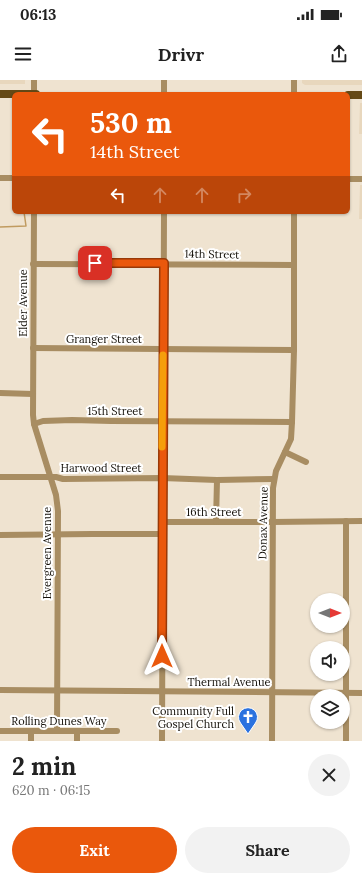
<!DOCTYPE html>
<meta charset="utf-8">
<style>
body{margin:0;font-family:Lora,serif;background:#f2f2f2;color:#222;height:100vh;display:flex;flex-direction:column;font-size:15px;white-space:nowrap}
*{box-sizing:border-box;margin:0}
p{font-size:13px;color:#767676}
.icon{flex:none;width:22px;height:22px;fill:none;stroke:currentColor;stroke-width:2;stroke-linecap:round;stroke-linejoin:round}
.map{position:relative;height:661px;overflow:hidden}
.sheet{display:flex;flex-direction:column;background:#fff;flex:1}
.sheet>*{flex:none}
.hud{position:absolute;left:12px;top:12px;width:338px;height:122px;border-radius:6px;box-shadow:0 1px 3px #0004;background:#ea580c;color:#fff;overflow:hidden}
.needle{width:26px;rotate:90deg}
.tools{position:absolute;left:310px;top:513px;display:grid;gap:8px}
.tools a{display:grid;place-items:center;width:40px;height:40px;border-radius:50%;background:#fff;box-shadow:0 1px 3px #0004;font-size:20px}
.pin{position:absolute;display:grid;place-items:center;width:34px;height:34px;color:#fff;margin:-17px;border-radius:8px;box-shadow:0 2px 6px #0006}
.me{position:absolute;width:44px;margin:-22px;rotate:0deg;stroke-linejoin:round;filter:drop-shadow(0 0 3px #0008)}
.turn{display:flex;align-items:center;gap:14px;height:84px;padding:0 12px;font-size:18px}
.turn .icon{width:52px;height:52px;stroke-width:2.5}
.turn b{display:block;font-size:28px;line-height:34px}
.lanes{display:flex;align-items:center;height:38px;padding:0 12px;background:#0003;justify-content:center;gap:20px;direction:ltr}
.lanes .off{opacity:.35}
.round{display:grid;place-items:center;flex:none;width:42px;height:42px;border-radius:21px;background:#f2f2f2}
.summary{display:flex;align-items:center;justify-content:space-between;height:68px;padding:0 12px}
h1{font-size:24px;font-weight:800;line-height:30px}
.primary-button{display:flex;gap:8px;margin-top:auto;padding:8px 12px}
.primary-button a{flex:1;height:46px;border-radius:24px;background:#ea580c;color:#fff;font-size:16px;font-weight:800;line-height:46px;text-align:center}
.primary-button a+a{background:#f2f2f2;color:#222}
.status{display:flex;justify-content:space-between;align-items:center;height:28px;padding:0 20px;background:#fff;direction:ltr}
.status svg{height:11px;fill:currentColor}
header{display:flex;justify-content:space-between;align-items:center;height:52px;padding:0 12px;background:#fff;font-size:18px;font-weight:800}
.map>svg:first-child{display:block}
.built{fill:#e8d7bd}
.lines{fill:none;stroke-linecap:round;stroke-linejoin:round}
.stream{stroke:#c09b60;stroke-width:1.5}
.minor{stroke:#a88d62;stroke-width:6}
.major{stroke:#654916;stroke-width:8}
.route-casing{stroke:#983908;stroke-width:10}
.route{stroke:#ea580c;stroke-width:7}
.slow{stroke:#f59e0b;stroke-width:7}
.labels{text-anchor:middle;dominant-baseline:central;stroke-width:4;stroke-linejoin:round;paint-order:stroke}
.street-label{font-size:11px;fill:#130f08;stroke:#fff}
.poi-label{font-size:11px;fill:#130f08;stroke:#fff;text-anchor:end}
</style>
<div class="status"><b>06:13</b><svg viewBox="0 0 49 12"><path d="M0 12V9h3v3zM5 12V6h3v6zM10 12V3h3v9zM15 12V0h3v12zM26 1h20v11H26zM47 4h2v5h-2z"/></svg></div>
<header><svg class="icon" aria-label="menu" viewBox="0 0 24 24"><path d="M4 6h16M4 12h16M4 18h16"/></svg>Drivr<svg class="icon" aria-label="share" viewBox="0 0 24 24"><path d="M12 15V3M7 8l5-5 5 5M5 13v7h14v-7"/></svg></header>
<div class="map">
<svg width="362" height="661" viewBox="0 0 362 661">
<rect width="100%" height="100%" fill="#efe3d0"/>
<!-- built -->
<g class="built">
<rect x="0" y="0" width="25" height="4"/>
<path d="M302,0h60v5h-57l-3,-2z"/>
<path d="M360,23h2v31h-3z"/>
<path d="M360,105h2v34h-3z"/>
</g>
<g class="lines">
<!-- stream -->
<path class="stream" d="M0,147l26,-1 -2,-14"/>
<!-- minor -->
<g class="minor">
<path d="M34,14v-14"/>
<path d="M164,14v-14"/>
<path d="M294,14v-14"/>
<path d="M0,98h14"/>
<path d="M348,99h14"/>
<path d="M34,132l-1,203 1,9 22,71 2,16 -1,220"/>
<path d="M33,184l261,1"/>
<path d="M33,268l261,2"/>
<path d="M0,313l33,1"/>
<path d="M34,344l9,-3 29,-1 39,1 181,1"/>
<path d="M285,372l21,10"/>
<path d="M0,397h56l7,2 99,-1 55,2 57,-1"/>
<path d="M162,442h110l90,-1"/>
<path d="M216,442l1,-42"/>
<path d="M0,455l92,-1h70"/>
<path d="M0,610l362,3"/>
<path d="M0,651h117"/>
<path d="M31,661v-10"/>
<path d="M77,661v-10"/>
<path d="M162,661l2,-529"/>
<path d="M272,661l1,-253 3,-17 15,-32 1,-17 2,-72v-138"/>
<path d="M346,661v-220"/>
</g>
<!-- major -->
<g class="major">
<path d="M0,14h36"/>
<path d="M348,15h14"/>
</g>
</g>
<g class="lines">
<!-- route casing -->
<g class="route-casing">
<path id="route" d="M95,183h69l-2,393"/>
</g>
<!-- route -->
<use href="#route" class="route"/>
<!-- slow -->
<path class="slow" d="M162,367l1,-92"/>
</g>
<!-- icons -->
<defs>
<g id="church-pin" transform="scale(1)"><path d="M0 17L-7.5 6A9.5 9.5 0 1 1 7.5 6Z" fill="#2b72df" stroke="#fff"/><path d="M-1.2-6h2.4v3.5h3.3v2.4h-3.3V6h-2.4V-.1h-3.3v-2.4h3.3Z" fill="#fff"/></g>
</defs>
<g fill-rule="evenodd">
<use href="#church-pin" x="248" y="637"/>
</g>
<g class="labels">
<!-- street labels -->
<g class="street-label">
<text transform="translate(212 174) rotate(1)">14th Street</text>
<text transform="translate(23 223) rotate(-90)">Elder Avenue</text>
<text x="104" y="259">Granger Street</text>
<text x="115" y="331">15th Street</text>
<text x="101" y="388">Harwood Street</text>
<text x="214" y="432">16th Street</text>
<text transform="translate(263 443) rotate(-89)">Donax Avenue</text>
<text transform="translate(47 473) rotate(-90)">Evergreen Avenue</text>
<text x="229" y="602">Thermal Avenue</text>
<text x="59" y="641">Rolling Dunes Way</text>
</g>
<!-- poi labels -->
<g class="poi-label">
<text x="234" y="631">Community Full<tspan x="234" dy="13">Gospel Church</tspan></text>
</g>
</g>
</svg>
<div class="tools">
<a><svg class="needle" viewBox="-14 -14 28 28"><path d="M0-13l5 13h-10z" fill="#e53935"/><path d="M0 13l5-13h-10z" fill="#767676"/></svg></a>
<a><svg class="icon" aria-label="sound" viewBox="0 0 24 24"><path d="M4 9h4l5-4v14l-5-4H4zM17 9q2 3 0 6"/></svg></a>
<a><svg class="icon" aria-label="layers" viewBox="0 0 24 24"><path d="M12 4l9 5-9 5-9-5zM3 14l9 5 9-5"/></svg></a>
</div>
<div class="pin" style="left:95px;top:183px;background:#d93025"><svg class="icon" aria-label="arrive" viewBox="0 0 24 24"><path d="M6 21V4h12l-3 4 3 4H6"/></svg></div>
<svg class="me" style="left:162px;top:576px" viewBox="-20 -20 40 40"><path d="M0-17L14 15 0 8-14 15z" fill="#ea580c" stroke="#fff" stroke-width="4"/></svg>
<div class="hud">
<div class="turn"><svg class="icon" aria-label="left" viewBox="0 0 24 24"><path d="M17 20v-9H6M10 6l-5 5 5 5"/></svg><div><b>530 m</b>14th Street</div></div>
<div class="lanes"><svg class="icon" aria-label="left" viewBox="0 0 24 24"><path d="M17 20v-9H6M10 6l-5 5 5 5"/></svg><svg class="icon off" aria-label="ahead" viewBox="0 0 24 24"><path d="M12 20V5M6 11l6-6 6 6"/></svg><svg class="icon off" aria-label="ahead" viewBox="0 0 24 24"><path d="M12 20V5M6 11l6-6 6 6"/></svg><svg class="icon off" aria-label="right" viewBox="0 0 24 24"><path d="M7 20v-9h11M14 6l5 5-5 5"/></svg></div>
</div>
</div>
<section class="sheet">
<div class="summary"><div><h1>2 min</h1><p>620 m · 06:15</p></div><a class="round"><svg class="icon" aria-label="close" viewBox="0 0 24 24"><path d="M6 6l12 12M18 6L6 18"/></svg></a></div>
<div class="primary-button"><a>Exit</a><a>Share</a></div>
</section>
